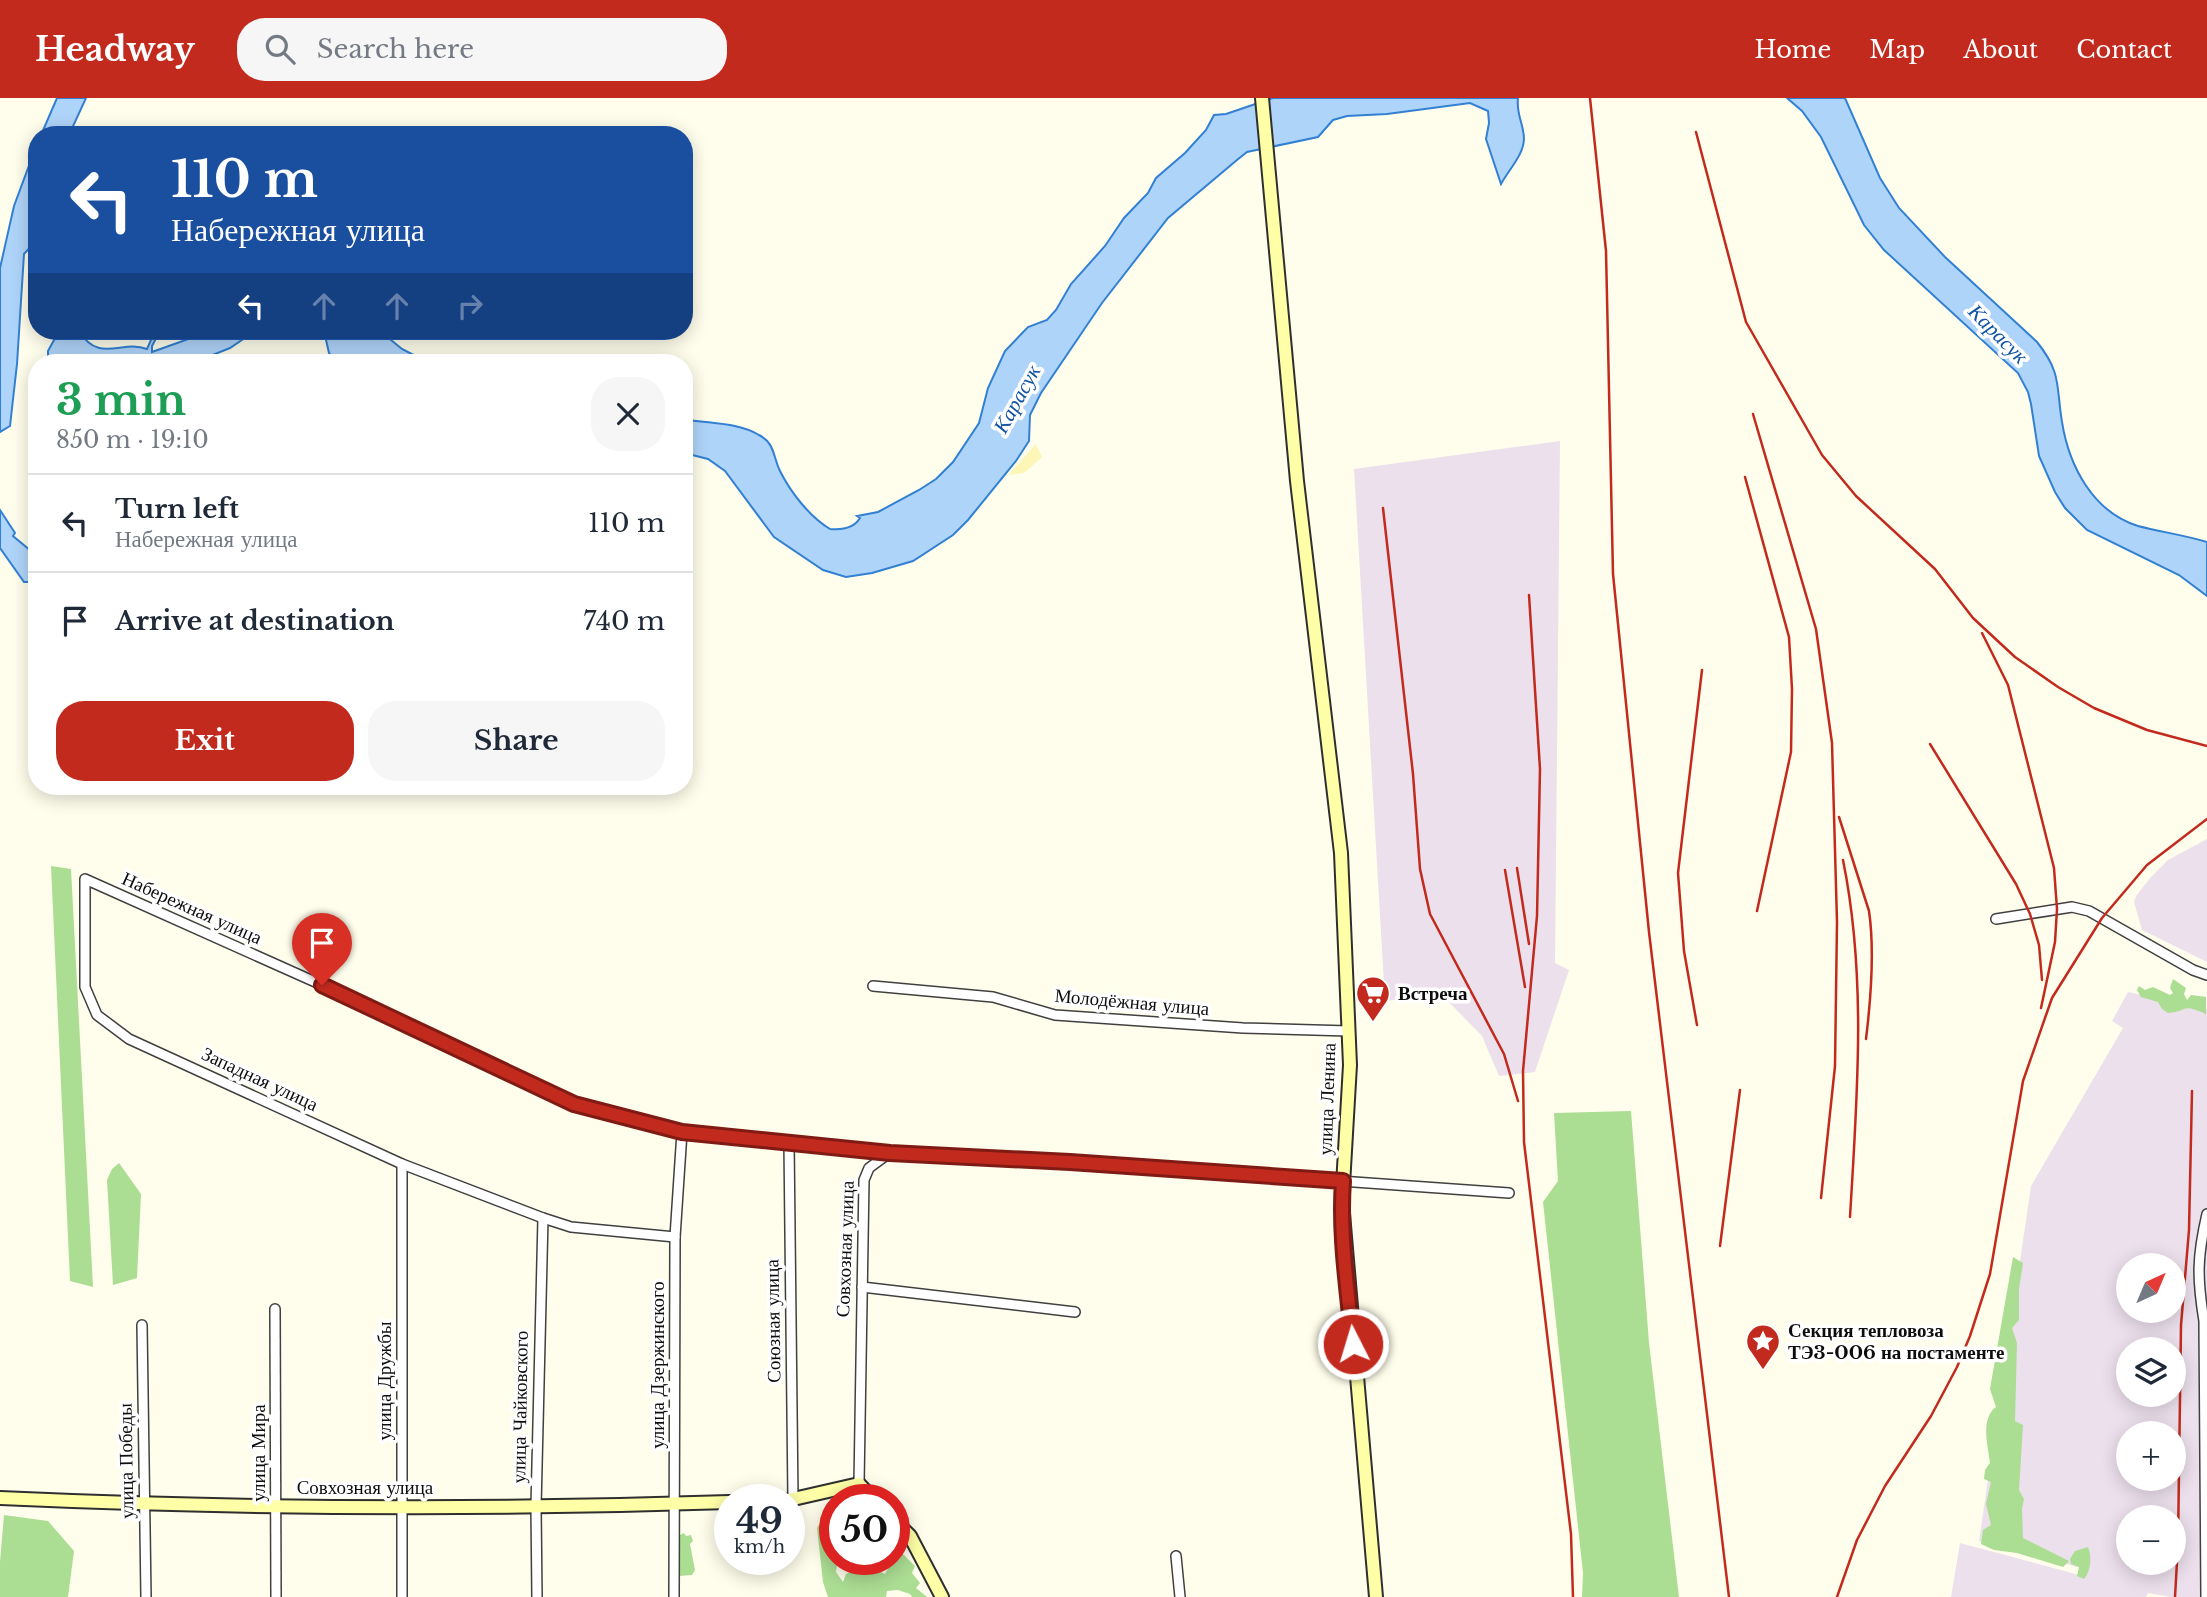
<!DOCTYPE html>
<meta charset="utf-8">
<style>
body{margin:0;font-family:"Libre Baskerville",serif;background:#f6f6f7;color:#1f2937;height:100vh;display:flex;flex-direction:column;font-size:26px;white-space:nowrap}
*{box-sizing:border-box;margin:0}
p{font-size:23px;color:#747a83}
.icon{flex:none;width:38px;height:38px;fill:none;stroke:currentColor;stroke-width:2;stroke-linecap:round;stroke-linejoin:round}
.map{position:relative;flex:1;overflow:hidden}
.drawer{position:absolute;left:28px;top:256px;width:665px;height:441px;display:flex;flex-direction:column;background:#fff;border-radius:28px;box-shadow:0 4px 18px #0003}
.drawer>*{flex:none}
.top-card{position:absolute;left:28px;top:28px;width:665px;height:214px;border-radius:28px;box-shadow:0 4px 18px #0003;background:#1a4fa0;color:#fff;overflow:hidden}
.needle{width:46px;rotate:44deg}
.buttons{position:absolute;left:2116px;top:1155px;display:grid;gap:14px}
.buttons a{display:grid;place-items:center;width:70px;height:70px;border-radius:50%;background:#fff;box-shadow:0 4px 18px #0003;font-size:35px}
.speed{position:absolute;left:714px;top:1386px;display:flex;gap:14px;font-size:35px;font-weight:700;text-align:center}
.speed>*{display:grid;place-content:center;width:91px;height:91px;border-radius:50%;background:#fff;box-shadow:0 4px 18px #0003;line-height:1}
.speed small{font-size:18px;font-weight:400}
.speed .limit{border:10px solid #d22;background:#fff;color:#111}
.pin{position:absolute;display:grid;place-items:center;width:60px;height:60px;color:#fff;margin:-72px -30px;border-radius:50% 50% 50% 0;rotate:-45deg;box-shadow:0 0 7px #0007}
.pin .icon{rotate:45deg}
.me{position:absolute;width:77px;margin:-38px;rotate:355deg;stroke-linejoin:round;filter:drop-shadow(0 0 5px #0008)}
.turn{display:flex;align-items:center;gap:24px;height:147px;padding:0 28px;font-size:32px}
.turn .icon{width:91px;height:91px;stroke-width:2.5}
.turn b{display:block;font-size:49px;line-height:60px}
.lanes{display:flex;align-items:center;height:66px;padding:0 28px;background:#0003;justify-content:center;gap:35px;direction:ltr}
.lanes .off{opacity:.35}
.round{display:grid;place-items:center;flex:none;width:74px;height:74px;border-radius:28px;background:#f6f6f7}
.overview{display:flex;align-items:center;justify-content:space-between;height:119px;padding:0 28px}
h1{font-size:42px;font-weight:700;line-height:52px;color:#1e9e55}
.action{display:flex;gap:14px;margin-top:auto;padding:14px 28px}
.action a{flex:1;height:80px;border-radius:28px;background:#c32a1e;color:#fff;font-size:28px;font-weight:700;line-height:80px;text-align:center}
.action a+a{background:#f6f6f7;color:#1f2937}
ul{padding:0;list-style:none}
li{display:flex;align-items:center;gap:21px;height:98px;padding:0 28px;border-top:2px solid #e0e1e3}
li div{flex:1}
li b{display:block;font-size:26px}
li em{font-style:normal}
header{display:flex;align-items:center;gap:42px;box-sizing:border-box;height:98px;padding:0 35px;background:#c32a1e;color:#fff}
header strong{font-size:33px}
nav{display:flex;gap:38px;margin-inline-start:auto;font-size:24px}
.search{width:490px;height:63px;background:#f6f6f7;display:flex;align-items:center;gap:18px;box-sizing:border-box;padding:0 24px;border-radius:28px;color:#747a83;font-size:26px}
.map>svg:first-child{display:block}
.industrial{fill:#ece0ec;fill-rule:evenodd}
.forest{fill:#abdd93}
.sand{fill:#fdf6b6}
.water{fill:#afd4f9;stroke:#3280d3;stroke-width:2}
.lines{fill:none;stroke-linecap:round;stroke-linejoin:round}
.street-casing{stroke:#404040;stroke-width:12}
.secondary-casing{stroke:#2f2f2f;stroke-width:16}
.street{stroke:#fff;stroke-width:9}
.secondary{stroke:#feffa7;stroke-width:12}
.rail{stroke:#c32a1e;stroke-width:2.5}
.route-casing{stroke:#7f1b14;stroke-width:18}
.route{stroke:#c32a1e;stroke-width:12}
.labels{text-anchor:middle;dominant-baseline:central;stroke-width:7;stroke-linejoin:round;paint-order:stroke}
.street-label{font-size:19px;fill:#0d0d0d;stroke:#fff}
.poi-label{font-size:19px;font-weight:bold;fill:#0d0d0d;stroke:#fff;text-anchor:start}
.water-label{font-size:21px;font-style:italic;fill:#1052a4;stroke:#fff}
</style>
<header>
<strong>Headway</strong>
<div class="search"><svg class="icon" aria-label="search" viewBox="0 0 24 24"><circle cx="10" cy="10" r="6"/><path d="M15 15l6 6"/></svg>Search here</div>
<nav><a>Home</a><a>Map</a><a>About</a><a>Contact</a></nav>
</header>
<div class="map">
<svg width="2207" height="1499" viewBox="0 0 2207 1499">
<rect width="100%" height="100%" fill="#fffeec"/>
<!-- industrial -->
<g class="industrial">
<path d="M1560,343l-5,522 14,7 -34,102 -36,4 -17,-40 -40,-41 -57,6 -31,-532z"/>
<path d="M2207,741v123l-65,-32 -8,-28 2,-6 15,-19 17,-17z"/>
<path d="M2128,894l79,17v588h-36l-23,-4 -2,4h-195l9,-54 123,33 2,-7 -106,-28 52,-355 92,-158 -11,-7zM2128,1167h46v46h-46zM2128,1251h46v46h-46zM2128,1335h46v46h-46zM2128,1419h46v46h-46z"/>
</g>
<!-- forest -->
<g class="forest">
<path d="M51,768l20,3 22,418 -23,-6z"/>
<path d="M2173,881l13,9 -2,6 3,6 4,-5 15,2v17c-26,-11 -16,-3 -38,-1l-6,-4 -4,-7 -17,-5 -4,-7 2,-4 6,4 8,-3 17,8 3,-2 -3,-5z"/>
<path d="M1631,1013l18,232 30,254h-97l1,-24 -40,-371 15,-21 -4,-68z"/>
<path d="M119,1065l22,31 -4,84 -24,7 -6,-105 5,-11z"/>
<path d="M2013,1159l10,6 -4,26v31l-7,8 5,15 -2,78 8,4 -4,65 5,9 -2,10 1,29 46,23 -6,6 -46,-14 -23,-3 -13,-6 2,-14 8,-5 -5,-21 5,-22 -7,-3 1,-9 5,-7c-2,-17 -10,-44 6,-56l-6,-18z"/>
<path d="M830,1412l5,3v46h3l-2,13 7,10 3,-8c13,-7 27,-7 39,0l6,-11 -1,-4c-14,1 -34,9 -46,0h50v-14l21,21 -3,7 8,10 -4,5 11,9h-15l-2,-3 -12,-4 -11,1 -1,6h-58l-5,-15 -6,-54 5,-7v-8z"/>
<path d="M4,1417l44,6 26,30 -6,46h-68v-35z"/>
<path d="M684,1435l2,3 5,-1 2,6 -3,3 5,26 -3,5 -13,1 -2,-7 3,-34z"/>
<path d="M2088,1449c4,9 3,24 -4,32l-7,-3 2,-9 -8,-3 -1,-5 5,-8z"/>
</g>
<!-- sand -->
<path class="sand" d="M1036,346l6,13 -18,16 -16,2z"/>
<!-- water -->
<g class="water">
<path d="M57,0h29l-17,37h-28z"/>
<path d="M1273,0h245c-2,16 5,24 6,40 0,17 -15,31 -23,46l-15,-45 3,-16 -1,-12 -18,-8 -83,11 -40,2 -14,4 -15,17 -71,15 -10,8 -69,58 -66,85 -61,90 -11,22 -1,26 -13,20 -48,59 -15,15 -40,26 -41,12 -26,4 -23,-7 -49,-33 -49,-66 -17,-12 -24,-6v-34c25,5 53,3 75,16 16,8 14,22 21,36 11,22 30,46 50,58 11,1 24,-1 30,-11l-3,-2 21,-4 41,-22 17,-11 17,-17 26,-39 9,-35 17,-37 23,-24 19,-7 9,-10 15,-26 34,-38 19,-28 24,-25 8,-15 29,-25 21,-23 8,-15 12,-1z"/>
<path d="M1787,0h58l35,80 19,30 46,49 92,85c25,31 19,44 25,80 7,44 31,90 76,104 23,6 46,9 69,16v54l-28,-21 -92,-45 -22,-22 -10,-16 -16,-36 -8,-52 -3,-12 -10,-19 -134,-123 -20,-25 -43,-88 -19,-26z"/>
<path d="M37,46v96l-13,14 -7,110 -7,62 -10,6v-164l14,-62z"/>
<path d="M59,233h20c20,33 43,8 68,18l8,-18h5l-8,15v6l53,-19 50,-2 -25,17 -35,14h-147v-11z"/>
<path d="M324,233h56l22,18 25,13h-91l-7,-9z"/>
<path d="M0,412l15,23 -2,3 24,20v26h-13l-24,-34z"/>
</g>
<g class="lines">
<!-- street casing -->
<g class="street-casing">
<g id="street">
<path d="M1996,821l76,-12 17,4 104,59 14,5"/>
<path d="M873,888l120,11 62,18 188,13 106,3"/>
<path d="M789,1044l4,358"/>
<path d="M675,1139l-104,-10 -28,-9 -141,-54 -273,-125 -32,-24 -12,-28v-108l237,106 252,119 108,28 208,21 181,9 438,31"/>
<path d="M862,1189l213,25"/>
<path d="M275,1211l1,288"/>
<path d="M142,1227l4,272"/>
<path d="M859,1386l5,-304 5,-12 19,-14"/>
<path d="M1176,1458l4,41"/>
<path d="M402,1499v-433"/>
<path d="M537,1499l-1,-90 7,-289"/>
<path d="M674,1499l1,-360 7,-105"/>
<path d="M2206,1499l-2,-276c-7,-43 -7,-64 3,-107"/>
</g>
</g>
<!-- secondary casing -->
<g class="secondary-casing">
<g id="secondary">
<path d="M1262,0l35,383 44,372 9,212 -8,137 34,395"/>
<path d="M0,1400c243,11 487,12 730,4"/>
<path d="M789,1402l70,-16 15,16"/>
<path d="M894,1422l16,16 32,61"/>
</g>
</g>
<!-- street -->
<use href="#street" class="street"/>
<!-- secondary -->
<use href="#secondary" class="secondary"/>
<!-- rail -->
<g class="rail">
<path d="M1590,0l16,153 7,323 36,358 80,665"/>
<path d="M1696,34l50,190 76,133 34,41 79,73 38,49 42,39 43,30 36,21 53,22 60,16"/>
<path d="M1753,316l63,215 16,114 5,179 -2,144 -14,132"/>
<path d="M1745,379l44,160 3,52 -1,63 -34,159"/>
<path d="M1383,410l30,266 7,95 10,45 74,140 14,47"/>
<path d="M1529,497l11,174 -3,147 -14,155 1,71 47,392 2,63"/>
<path d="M1982,535l26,52 46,183 3,41 -2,33 -14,66"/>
<path d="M1930,646l86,140 14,30 9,31 3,35"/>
<path d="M1839,719l30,94c6,41 2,87 -3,128"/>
<path d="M1843,762c24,118 14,238 7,357"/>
<path d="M1517,770l12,76"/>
<path d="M1505,772l20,117"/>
<path d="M1697,927l-13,-74 -6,-78 24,-203"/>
<path d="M1720,1148l20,-156"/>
<path d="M1837,1499l20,-57 28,-54 46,-70 26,-49 13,-31 20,-62 33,-193 29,-83 50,-80 45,-53 60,-46"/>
<path d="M2175,1499l3,-53 3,-219 8,-95 3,-139"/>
</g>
</g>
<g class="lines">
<!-- route casing -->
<g class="route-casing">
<path id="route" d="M322,887l252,119 108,28 208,21 180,9 273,19c-4,54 5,109 10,163"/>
</g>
<!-- route -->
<use href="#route" class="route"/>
</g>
<!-- icons -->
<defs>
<g id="supermarket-pin" transform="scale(1.75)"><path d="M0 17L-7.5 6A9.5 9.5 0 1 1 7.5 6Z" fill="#c32a1e" stroke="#fff"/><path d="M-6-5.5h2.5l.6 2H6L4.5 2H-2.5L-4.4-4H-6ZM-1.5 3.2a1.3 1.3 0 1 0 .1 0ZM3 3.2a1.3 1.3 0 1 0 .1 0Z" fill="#fff"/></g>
<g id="sight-pin" transform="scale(1.75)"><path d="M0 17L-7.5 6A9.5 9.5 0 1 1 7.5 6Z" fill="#c32a1e" stroke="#fff"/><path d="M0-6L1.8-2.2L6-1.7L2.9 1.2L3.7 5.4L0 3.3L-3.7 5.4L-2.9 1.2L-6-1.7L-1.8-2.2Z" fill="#fff"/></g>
</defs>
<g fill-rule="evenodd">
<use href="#supermarket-pin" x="1373" y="895"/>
<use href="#sight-pin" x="1763" y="1243"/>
</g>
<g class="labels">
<!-- street labels -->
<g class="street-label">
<text transform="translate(192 810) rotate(24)">Набережная улица</text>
<text transform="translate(1132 904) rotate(5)">Молодёжная улица</text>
<text transform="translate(260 981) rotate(25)">Западная улица</text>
<text transform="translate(1327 1001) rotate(-88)">улица Ленина</text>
<text transform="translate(845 1151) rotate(-88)">Совхозная улица</text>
<text transform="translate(773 1223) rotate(-91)">Союзная улица</text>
<text transform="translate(657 1267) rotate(-90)">улица Дзержинского</text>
<text transform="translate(384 1283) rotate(-90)">улица Дружбы</text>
<text transform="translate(520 1309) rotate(-89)">улица Чайковского</text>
<text transform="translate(258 1355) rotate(-90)">улица Мира</text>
<text transform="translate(126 1363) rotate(-91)">улица Победы</text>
<text x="365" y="1389">Совхозная улица</text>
</g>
<!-- poi labels -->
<g class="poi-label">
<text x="1398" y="895">Встреча</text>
<text x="1788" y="1232">Секция тепловоза<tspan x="1788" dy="22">ТЭ3-006 на постаменте</tspan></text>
</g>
<!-- water labels -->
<g class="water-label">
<text transform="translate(1998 236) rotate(45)">Карасук</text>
<text transform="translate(1017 301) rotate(-61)">Карасук</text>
</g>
</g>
</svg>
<div class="buttons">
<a><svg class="needle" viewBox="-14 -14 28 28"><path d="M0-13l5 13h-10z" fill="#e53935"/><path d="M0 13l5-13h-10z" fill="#747a83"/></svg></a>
<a><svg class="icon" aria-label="layers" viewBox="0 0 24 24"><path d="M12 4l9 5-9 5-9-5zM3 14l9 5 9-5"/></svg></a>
<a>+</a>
<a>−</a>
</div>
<div class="speed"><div>49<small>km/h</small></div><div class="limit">50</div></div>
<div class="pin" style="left:322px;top:887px;background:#d93025"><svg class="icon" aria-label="arrive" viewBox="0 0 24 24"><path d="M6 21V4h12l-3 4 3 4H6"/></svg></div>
<svg class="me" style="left:1353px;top:1246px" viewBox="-20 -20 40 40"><circle r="17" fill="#c32a1e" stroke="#fff" stroke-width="3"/><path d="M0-11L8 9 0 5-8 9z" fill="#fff"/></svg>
<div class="top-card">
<div class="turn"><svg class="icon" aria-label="left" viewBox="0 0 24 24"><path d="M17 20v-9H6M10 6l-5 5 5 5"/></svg><div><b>110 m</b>Набережная улица</div></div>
<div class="lanes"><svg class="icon" aria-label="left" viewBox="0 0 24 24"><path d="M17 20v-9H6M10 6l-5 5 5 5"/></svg><svg class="icon off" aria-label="ahead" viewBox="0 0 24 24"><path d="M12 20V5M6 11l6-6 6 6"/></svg><svg class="icon off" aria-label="ahead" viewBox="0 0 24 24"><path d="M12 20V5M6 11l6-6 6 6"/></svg><svg class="icon off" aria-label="right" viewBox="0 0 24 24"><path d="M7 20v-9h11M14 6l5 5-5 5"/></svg></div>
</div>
<section class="drawer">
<div class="overview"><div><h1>3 min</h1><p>850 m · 19:10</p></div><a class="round"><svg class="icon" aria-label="close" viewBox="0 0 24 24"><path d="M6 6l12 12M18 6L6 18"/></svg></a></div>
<ul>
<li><svg class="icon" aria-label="left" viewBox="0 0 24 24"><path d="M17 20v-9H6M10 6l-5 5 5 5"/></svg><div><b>Turn left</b><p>Набережная улица</p></div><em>110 m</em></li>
<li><svg class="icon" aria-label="arrive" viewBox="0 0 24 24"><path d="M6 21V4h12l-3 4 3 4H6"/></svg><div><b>Arrive at destination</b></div><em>740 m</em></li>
</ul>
<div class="action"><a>Exit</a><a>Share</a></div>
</section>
</div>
